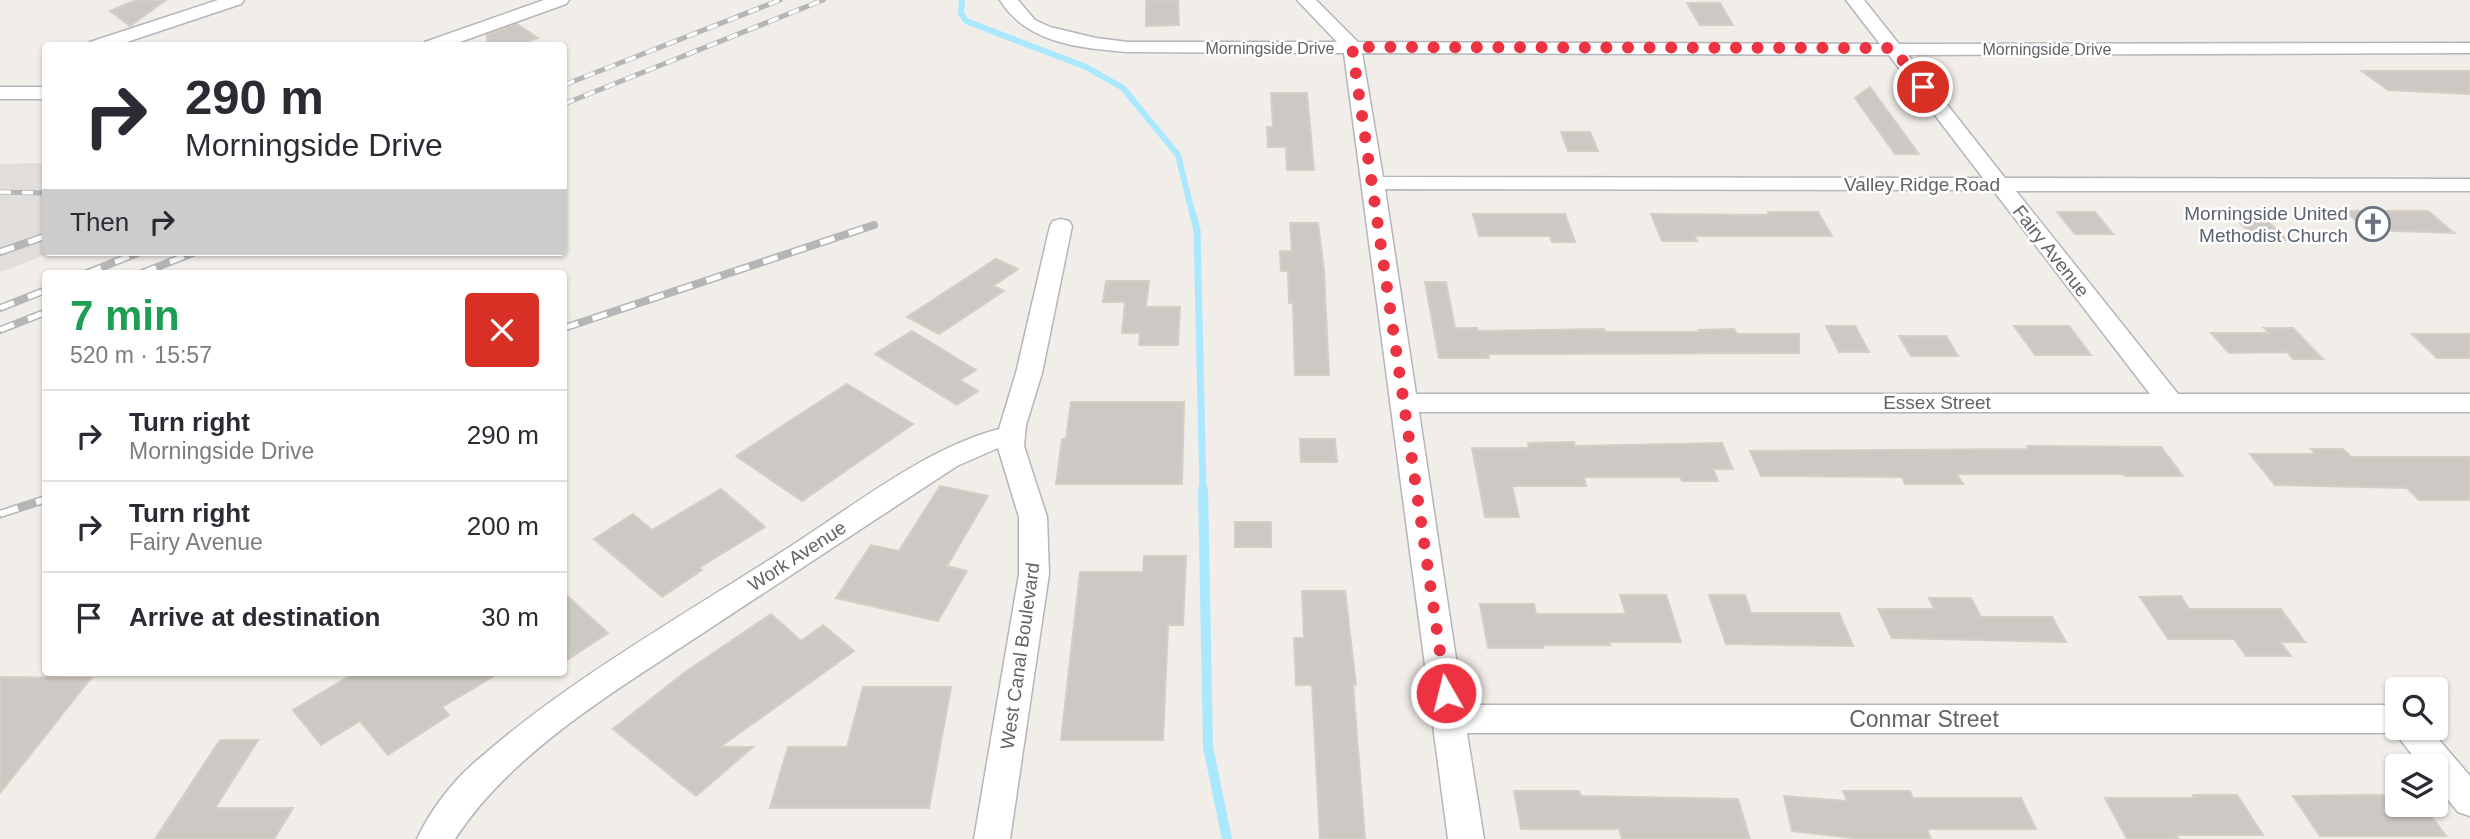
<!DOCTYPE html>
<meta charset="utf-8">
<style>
body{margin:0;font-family:Arial,sans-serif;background:#f7f7f7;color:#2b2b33;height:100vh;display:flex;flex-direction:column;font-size:26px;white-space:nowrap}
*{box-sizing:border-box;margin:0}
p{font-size:23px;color:#7c7c81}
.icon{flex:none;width:38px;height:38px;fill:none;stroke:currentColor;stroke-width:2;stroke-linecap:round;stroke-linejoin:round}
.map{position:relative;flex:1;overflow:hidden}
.details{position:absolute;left:42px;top:270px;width:525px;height:406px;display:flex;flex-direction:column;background:#fff;border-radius:7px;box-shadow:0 2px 5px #0004}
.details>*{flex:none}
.guide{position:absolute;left:42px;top:42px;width:525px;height:214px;border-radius:7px;box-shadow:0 2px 5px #0004;background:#fff;color:#2b2b33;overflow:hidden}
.buttons{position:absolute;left:2385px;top:677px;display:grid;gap:14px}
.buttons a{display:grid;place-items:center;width:63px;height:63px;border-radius:7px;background:#fff;box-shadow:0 2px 5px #0004;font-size:35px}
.pin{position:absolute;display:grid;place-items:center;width:60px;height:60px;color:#fff;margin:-30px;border:4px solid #fff;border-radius:50%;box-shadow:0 2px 7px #0007}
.me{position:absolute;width:77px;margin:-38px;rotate:352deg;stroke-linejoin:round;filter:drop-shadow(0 0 5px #0008)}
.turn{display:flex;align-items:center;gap:24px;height:147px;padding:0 28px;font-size:32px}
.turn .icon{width:91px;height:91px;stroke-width:2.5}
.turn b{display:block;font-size:49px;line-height:60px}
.then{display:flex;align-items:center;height:66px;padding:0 28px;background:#0003;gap:14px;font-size:26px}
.round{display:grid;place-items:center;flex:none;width:74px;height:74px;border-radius:7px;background:#f7f7f7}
.summary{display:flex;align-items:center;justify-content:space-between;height:119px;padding:0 28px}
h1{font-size:42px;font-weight:600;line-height:52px;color:#1e9e55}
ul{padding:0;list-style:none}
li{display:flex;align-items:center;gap:21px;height:91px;padding:0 28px;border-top:2px solid #e1e1e2}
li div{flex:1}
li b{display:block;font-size:26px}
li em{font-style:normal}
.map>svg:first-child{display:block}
.industrial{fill:#e0ddda}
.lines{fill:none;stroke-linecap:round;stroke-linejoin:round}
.stream-far2{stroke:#a9e8ff;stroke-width:6}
.stream-far1{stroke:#a9e8ff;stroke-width:7}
.stream{stroke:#a9e8ff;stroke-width:10}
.building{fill:#ccc8c3;stroke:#d6cec5;stroke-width:2}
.minor-casing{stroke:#b3b6ba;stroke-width:3}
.minor{fill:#fff;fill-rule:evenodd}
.rail-far2-casing{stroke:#b4b5b6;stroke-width:5}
.rail-far1-casing{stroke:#b4b5b6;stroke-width:8}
.rail-casing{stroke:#b4b5b6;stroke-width:9}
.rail-far2{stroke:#fff;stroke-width:3.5;stroke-dasharray:11;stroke-linecap:butt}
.rail-far1{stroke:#fff;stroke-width:5;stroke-dasharray:15;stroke-linecap:butt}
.rail{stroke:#fff;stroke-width:6;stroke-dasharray:19;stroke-linecap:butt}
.route{stroke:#ed3242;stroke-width:12;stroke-dasharray:0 21.6}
.labels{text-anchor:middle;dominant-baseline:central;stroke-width:5;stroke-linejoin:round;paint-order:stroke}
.far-street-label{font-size:16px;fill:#5f6468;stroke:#fff}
.street-label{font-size:19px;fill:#5f6468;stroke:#fff}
.worship-label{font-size:19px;fill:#5b616d;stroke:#fff;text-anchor:end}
.near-street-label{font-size:23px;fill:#5f6468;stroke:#fff}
</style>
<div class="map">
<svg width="2470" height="839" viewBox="0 0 2470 839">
<rect width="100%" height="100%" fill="#f1ede8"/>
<!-- industrial -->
<path class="industrial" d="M45,163l1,89h7l-53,20v-108z"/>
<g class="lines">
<!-- stream-far2 -->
<path class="stream-far2" d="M962,0l-1,13 5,8 120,46 37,21 55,67 15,61"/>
<!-- stream-far1 -->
<path class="stream-far1" d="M1193,214l4,16 6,260"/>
<!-- stream -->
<path class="stream" d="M1203,489l5,258 19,92"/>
</g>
<!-- building -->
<g class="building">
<path d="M136,0h30l-36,26 -20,-15z"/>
<path d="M1146,0h32l1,25 -33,1z"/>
<path d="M1687,3h33l13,22h-33z"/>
<path d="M517,24l21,14 -24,8h-27v-11z"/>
<path d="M2362,71h108v23l-82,-4z"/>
<path d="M1870,87l49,67h-24l-40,-56z"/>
<path d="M1271,93h36l7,77h-27l-1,-23h-18l-1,-20h6z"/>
<path d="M1561,132h29l8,19h-30z"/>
<path d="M2345,211h83l26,22 -87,-3z"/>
<path d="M1768,212h50l14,24h-138l3,5h-35l-11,-27 118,1z"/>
<path d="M2057,212h38l18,22h-38z"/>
<path d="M2230,213h29l28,27h-30z"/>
<path d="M1473,214h92l10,28h-23l-2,-6h-71z"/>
<path d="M1290,223h28l6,48 5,104h-34l-2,-72h-4l-1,-32h-7l-1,-20h12z"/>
<path d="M996,259l22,10 -25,17 11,5 -65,43 -32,-17z"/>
<path d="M1106,281h43l-3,26h34l-2,38h-39l1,-12h-18l3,-31h-22z"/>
<path d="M1425,282h21l9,46h22l1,3 126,-2 1,3h96l-2,-2 35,-1 3,5h62v19l-311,1 1,4h-50z"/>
<path d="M1826,326h29l14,26h-30z"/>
<path d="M2014,326h55l22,29h-56z"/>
<path d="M2264,328h29l30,31h-30l-6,-7 -58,1 -18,-20h58z"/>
<path d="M912,331l64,39 -16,10 18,11 -21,14 -82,-51z"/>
<path d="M2412,334h58v24h-33z"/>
<path d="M1899,336h47l12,20h-47z"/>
<path d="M847,384l66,40 -111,77 -66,-45z"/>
<path d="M1071,402h113l-2,82h-126l6,-45h4z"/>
<path d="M1300,439h35l2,23h-36z"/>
<path d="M1574,442l1,4 147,-3 11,26h-20l5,12h-36l-2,-4h-96l2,9h-74l7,31h-34l-13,-69h57l-1,-5z"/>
<path d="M2027,446l134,1 22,29h-58l-2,-2h-166l6,10h-58l-3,-7 -141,-1 -11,-25 279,-2z"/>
<path d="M2311,449h32l8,8h119v43h-51l-12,-12 -132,-3 -25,-31h66z"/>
<path d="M940,486l48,10 -41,70 20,5 -29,50 -102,-23 35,-53 28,6z"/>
<path d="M721,489l44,38 -66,41 3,2 -40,27 -68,-58 39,-25 19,16z"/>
<rect x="1235" y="522" width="36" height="25"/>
<path d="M1144,556h42l-3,69h-15l-5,115h-102l19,-168h63z"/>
<path d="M1302,591h43l11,94h-3l12,154h-45l-8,-154h-16l-2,-47h10z"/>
<path d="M564,593l44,40 -44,29z"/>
<path d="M1620,595h46l15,47h-72l1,3h-67v3h-55l-8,-44h54l2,10h90z"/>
<path d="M1709,595h36l6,18h88l14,33 -127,-2z"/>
<path d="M2181,596l8,13h92l24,33h-25l11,14h-45l-12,-17h-66l-28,-42z"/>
<path d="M1929,598h42l10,19h71l14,25 -174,-4 -14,-29h56z"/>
<path d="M771,614l30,27 22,-16 31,26 -134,96h33l-57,49 -83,-67 72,-57z"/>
<path d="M356,672h145l-59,35 7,8 -61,40 -28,-34 -39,24 -28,-35z"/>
<path d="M0,677l91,1 -91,115z"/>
<path d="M863,687h88l-22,121h-159l18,-61h59z"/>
<path d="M220,740h38l-43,68h78l-19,31h-119z"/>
<path d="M1514,791h65l2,5 157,3 12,40h-128l-3,-10h-98z"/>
<path d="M1843,791h67l3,7h108l15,31h-109l4,10h-70l-69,-8 -8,-35 63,5z"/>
<path d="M2193,795h44l26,40h-87l2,4h-51l-22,-41h89z"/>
<path d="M2363,795h35v10h25l23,31h-126l-27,-40z"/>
</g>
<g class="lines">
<!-- minor casing -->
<g class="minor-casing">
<g id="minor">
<path d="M218,0h26l-3,4 -126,42h-28l3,-4z"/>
<path d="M544,0h25l-3,4 -117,42h-27l3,-4z"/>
<path d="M1000,0h18l17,20 15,7 46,11 32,4h209l-40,-42h19l42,42 522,2 -34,-44h18l35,44 571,-1v10l-562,2 97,123 465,1v12h-454l162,203h292v18h-1051l44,293h935v23h31l41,48v40l-12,-4 -22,-27v-19h-15l-26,-33h-928l17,106h-36l-104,-786 -216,-1c-47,-4 -101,-8 -128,-52zM1362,53l527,2 94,123 -600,-1zM1385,189l608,1 157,204h-734z"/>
<rect x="0" y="87" width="46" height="12"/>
<path d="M1061,219l8,2 3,5 -30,147 -16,52 -2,21 23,71 2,57 -39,265h-36l45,-265v-57l-21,-69 -41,18c-85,56 -169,111 -254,167 -86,57 -192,119 -248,206h-38c13,-28 34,-56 57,-76 92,-82 210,-148 314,-215 64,-41 138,-100 211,-119l17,-56 34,-147 3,-5z"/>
</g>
</g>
<!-- minor -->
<use href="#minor" class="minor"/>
<!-- rail-far2 casing -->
<g class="rail-far2-casing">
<g id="rail-far2">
<path d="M564,85l216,-85"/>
<path d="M564,104l259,-104"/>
<path d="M0,192l46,1"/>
</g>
</g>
<!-- rail-far1 casing -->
<g class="rail-far1-casing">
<g id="rail-far1">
<path d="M0,252l46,-16"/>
<path d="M87,273l53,-21"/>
<path d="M142,273l53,-21"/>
<path d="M0,308l46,-18"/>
<path d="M564,328l310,-103"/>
<path d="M0,330l46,-18"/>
</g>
</g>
<!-- rail casing -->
<g class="rail-casing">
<path id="rail" d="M0,514l46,-15"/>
</g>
<!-- rail-far2 -->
<use href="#rail-far2" class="rail-far2"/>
<!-- rail-far1 -->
<use href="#rail-far1" class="rail-far1"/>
<!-- rail -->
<use href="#rail" class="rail"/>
</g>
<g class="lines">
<!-- route -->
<path class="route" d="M1446,693l-94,-646 541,1 30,39"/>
</g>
<!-- icons -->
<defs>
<g id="church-ring" transform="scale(1.75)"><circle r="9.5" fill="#fff" stroke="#6b7280" stroke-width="1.5"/><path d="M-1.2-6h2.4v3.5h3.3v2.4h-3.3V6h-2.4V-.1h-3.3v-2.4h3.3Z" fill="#6b7280"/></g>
</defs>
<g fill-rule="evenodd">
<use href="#church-ring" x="2373" y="224"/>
</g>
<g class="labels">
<!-- far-street labels -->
<g class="far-street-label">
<text x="1270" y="48">Morningside Drive</text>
<text x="2047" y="49">Morningside Drive</text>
</g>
<!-- street labels -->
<g class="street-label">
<text x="1922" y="184">Valley Ridge Road</text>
<text transform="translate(2051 251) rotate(52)">Fairy Avenue</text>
<text x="1937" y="402">Essex Street</text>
<text transform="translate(797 556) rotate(-33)">Work Avenue</text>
<text transform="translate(1020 656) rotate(-82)">West Canal Boulevard</text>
</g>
<!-- worship labels -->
<g class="worship-label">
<text x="2348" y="213">Morningside United<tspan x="2348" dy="22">Methodist Church</tspan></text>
</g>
<!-- near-street labels -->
<g class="near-street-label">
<text x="1924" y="719">Conmar Street</text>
</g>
</g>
</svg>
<div class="buttons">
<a><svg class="icon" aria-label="search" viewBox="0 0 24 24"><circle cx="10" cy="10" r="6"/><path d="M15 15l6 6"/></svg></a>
<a><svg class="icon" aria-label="layers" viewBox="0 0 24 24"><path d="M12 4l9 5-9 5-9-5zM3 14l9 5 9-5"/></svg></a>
</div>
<div class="pin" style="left:1923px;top:87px;background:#d93025"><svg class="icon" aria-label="arrive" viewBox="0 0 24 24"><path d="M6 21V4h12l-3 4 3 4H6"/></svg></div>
<svg class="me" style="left:1446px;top:693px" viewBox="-20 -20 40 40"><circle r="17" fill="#ed3242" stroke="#fff" stroke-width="3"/><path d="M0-11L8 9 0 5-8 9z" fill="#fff"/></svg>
<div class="guide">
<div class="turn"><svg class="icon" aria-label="right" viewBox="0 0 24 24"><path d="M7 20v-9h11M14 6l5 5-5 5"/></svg><div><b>290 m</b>Morningside Drive</div></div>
<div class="then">Then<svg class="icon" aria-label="right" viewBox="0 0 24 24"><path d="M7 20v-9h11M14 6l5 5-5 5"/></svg></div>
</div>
<section class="details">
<div class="summary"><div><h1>7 min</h1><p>520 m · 15:57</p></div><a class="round" style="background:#d93025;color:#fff"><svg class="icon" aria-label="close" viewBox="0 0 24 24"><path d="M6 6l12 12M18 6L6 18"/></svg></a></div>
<ul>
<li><svg class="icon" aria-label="right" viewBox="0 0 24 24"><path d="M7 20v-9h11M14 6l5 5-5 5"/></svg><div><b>Turn right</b><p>Morningside Drive</p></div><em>290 m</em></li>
<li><svg class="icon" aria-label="right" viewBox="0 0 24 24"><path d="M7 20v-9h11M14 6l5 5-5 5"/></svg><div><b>Turn right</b><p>Fairy Avenue</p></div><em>200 m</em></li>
<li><svg class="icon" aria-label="arrive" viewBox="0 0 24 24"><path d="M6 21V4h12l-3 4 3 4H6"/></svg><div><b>Arrive at destination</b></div><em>30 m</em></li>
</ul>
</section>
</div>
